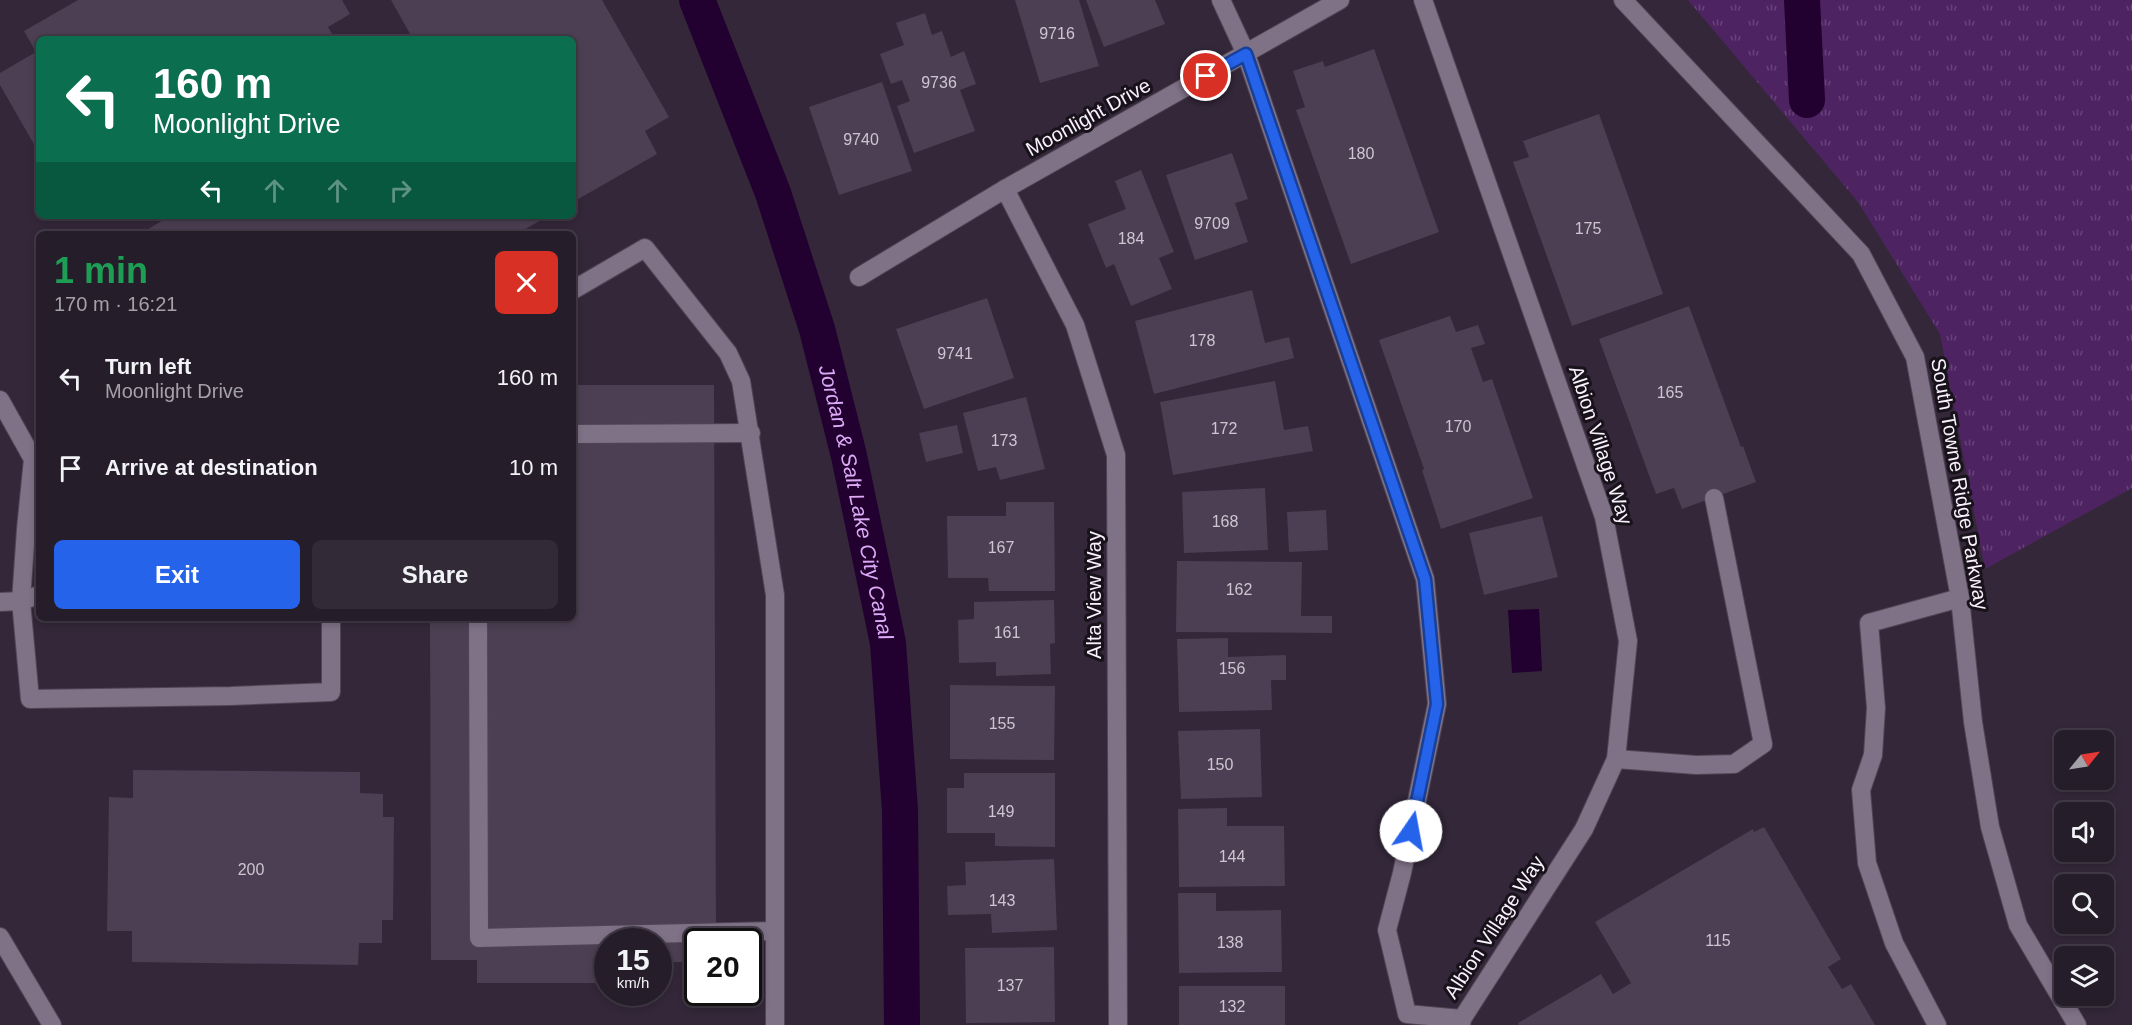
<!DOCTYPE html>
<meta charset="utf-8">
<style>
body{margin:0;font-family:Arial,sans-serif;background:#322a37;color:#f1f3f6;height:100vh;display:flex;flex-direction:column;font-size:22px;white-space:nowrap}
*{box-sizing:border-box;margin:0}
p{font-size:20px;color:#a4a2a9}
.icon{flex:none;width:33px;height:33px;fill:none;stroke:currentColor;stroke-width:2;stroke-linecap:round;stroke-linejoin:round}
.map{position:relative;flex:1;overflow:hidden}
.details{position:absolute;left:36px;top:231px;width:540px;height:390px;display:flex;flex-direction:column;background:#261d2b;border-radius:9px;box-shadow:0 3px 9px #0003,0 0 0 2px #423b47}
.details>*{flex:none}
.hud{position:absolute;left:36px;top:36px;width:540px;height:183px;border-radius:9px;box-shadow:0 3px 9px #0003,0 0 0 2px #423b47;background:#0b6e4f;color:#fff;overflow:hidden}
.needle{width:39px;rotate:60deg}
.buttons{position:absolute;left:2054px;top:730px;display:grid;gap:12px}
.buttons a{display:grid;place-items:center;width:60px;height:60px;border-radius:9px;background:#261d2b;box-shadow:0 3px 9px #0003,0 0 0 2px #423b47;font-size:30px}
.speed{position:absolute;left:594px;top:928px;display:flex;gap:12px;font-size:30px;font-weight:700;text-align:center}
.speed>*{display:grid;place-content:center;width:78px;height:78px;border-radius:50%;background:#261d2b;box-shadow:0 3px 9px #0003,0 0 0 2px #423b47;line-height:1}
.speed small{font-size:15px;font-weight:400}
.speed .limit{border:3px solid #111;border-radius:9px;background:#fff;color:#111}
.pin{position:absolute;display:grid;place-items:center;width:51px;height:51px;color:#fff;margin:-26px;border:3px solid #fff;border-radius:50%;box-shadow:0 2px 6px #0007}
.me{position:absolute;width:66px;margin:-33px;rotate:12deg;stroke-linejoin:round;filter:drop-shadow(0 0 4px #0008)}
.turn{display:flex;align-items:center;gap:21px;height:126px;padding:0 18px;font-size:27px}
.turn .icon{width:78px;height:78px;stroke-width:2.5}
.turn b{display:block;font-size:42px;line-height:51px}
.lanes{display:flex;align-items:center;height:57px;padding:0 18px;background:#0003;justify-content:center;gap:30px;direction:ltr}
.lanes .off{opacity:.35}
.round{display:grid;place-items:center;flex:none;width:63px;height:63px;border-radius:9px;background:#322a37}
.overview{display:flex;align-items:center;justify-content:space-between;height:102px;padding:0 18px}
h1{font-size:36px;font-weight:700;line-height:45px;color:#1e9e55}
.button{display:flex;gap:12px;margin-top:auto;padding:12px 18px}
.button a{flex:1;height:69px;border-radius:9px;background:#2563eb;color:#fff;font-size:24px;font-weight:700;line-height:69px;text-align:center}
.button a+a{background:#322a37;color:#f1f3f6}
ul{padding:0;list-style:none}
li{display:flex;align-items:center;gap:18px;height:90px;padding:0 18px}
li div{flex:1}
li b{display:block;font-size:22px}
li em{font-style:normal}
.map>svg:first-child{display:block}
.park{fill:url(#park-tufts)}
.water{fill:#220030}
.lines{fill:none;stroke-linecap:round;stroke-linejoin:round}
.canal{stroke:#220030;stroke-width:36}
.building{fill:#4c3f53}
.minor-casing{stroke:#504555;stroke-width:20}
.minor{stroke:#7f7186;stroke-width:18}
.route-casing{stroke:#184099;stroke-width:15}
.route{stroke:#2563eb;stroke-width:10}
.labels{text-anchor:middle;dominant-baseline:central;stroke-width:6;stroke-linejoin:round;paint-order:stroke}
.number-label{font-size:16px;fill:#cec4d2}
.street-label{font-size:20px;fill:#f9f1fd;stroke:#18121a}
.water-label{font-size:21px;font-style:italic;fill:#dcaaf6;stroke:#18121a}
</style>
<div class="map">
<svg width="2132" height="1025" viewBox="0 0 2132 1025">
<defs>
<pattern id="park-tufts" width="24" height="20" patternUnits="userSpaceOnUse" patternTransform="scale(1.5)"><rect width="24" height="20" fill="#4e2362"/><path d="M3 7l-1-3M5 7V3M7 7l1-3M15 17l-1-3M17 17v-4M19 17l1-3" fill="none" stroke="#684379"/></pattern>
</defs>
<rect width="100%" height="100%" fill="#332739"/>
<!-- park -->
<path class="park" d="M1688,0h444v488l-147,81 -45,-235 -82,-132z"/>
<!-- water -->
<path class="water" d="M1539,609l3,62 -30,2 -4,-63z"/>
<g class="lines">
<!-- canal -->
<g class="canal">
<path id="s1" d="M697,0l76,193 44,136 32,127 39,187 12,167 2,215"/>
<path d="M1802,0l5,100"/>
</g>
</g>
<!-- building -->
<g class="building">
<path d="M78,0h264l8,14 -22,13 7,12h-296v114l-39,-68v-12l36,-21 -12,-21z"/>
<path d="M391,0h211l67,117 -24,14 12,23 -84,48v-163h-160z"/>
<path d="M1015,0h64l20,66 -59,17z"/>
<path d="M1086,0h69l10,24 -61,23z"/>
<path d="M925,13l7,22 10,-4 9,26 13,-6 12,33 -16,6 15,41 -61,22 -17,-47 13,-5 -8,-21 -11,4 -11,-30 24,-9 -8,-22z"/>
<path d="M1374,49l65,183 -88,32 -55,-154 9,-3 -12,-36 30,-10 2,6z"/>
<path d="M882,82l30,89 -73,24 -30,-88z"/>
<path d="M1599,114l64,180 -91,32 -59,-164 16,-5 -6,-16z"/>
<path d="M1232,153l16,46 -13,4 13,39 -53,18 -29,-85z"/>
<path d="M1141,170l33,82 -15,6 13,31 -41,17 -17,-42 -8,4 -18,-44 38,-15 -11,-28z"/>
<path d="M170,216h378l-31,18h-377z"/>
<path d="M1252,290l13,53 24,-6 5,21 -140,36 -19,-73z"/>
<path d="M987,298l27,80 -90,31 -28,-80z"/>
<path d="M1689,306l52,141 2,-1 13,36 -74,27 -8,-21 -18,6 -57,-155z"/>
<path d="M1450,316l6,16 22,-7 7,19 -14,4 12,34 9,-3 41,119 -92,31 -19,-59 2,-1 -45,-129z"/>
<path d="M1275,381l9,49 24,-4 5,25 -140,24 -13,-73z"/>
<path d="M573,385h141l2,557h-18v20h-40v-20h-50v41h-131v-23h-46l-1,-342h143z"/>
<path d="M1026,397l19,72 -45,11 -4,-13 -18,4 -15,-58z"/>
<path d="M957,425l6,28 -37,9 -7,-29z"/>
<path d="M1265,488l3,62 -84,3 -2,-61z"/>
<path d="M1006,502h48l1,89h-66l-1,-13h-40l-1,-62h59z"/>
<path d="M1326,510l2,40 -39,2 -2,-40z"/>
<path d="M1542,516l16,61 -74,18 -15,-62z"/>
<path d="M1177,561l125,1 -1,54h31v17l-156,-1z"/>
<path d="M1054,600l1,43 -5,1 1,30 -55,2v-14l-37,1 -1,-43 16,-1v-17z"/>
<path d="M1228,638v19l58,-2v25h-15l1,30 -93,2 -2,-73z"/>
<path d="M950,685l105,1 -1,74 -104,-1z"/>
<path d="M1260,729l2,68 -81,2 -3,-68z"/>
<path d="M133,770l227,2v21l23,1v23h11l-1,103h-11v23h-23l-1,22 -226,-3v-31h-25l2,-134 24,1z"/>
<path d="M964,773h91v74l-60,-1v-13h-48v-45h17z"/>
<path d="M1227,808v18h57l1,60 -106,1 -1,-78z"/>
<path d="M1764,827l77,132 -13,8 14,22 9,-5 24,41h-356l-1,-2 83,-49 12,20 18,-11 -36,-61 158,-93 1,3z"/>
<path d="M1054,859l3,71 -65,3 -1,-19 -43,1 -1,-29 19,-1 -1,-23z"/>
<path d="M1178,893h38v18l65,-1 1,62 -103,1z"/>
<path d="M1054,947l1,75 -89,1 -1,-75z"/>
<rect x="1179" y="986" width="106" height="39"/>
</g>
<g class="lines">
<!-- minor casing -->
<g class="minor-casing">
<g id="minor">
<path d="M1221,0l25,54 179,525 12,125 -35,169 -15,57 20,84 55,5"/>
<path d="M1423,0l181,517 24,124 -12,118 -32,70 -122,190 -1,6"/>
<path d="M1623,0l238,254 54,103 45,241 13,124 17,105 28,98 59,100"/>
<path d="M1005,189l70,136 41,130 2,570"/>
<path d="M859,277l146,-88 335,-189"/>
<path d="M573,290l72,-42 83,105 13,28 34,214v430"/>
<path d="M0,400l33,59 -7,70 -5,72 9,98 201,-3 100,-4v-74"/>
<path d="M573,434l178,-1"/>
<path d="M0,602l21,-1 18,-6"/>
<path d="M478,618l1,320 296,-7"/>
<path d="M1616,759l80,6 38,-1 29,-20 -49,-246"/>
<path d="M0,937l52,88"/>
<path d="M1937,1025l-43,-82 -27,-80 -6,-73 12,-35 3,-47 -7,-85 91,-25"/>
</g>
</g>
<!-- minor -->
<use href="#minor" class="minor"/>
</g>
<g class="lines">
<!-- route casing -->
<g class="route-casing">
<path id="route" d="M1206,76l40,-22 179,525 12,125 -26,127"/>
</g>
<!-- route -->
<use href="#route" class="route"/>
</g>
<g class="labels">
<!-- number labels -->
<g class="number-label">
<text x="1057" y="33">9716</text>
<text x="939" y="82">9736</text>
<text x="861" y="139">9740</text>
<text x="1361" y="153">180</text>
<text x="1212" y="223">9709</text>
<text x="1588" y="228">175</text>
<text x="1131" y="238">184</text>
<text x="1202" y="340">178</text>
<text x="955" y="353">9741</text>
<text x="1670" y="392">165</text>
<text x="1458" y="426">170</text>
<text x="1224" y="428">172</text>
<text x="1004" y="440">173</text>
<text x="1225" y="521">168</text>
<text x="1001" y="547">167</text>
<text x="1239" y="589">162</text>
<text x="1007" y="632">161</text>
<text x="1232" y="668">156</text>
<text x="1002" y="723">155</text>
<text x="1220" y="764">150</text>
<text x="1001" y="811">149</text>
<text x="1232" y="856">144</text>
<text x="251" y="869">200</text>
<text x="1002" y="900">143</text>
<text x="1718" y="940">115</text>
<text x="1230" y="942">138</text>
<text x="1010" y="985">137</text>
<text x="1232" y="1006">132</text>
</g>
<!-- street labels -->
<g class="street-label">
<text transform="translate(1088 117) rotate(-29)">Moonlight Drive</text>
<text transform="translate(1601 445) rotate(72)">Albion Village Way</text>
<text transform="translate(1960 484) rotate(80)">South Towne Ridge Parkway</text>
<text transform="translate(1094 595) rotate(-90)">Alta View Way</text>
<text transform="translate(1494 927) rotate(-57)">Albion Village Way</text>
</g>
<!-- water labels -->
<g class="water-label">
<text stroke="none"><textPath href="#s1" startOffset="528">Jordan &amp; Salt Lake City Canal</textPath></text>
</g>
</g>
</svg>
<div class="buttons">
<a><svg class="needle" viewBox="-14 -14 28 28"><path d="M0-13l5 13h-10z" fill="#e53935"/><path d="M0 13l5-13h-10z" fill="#a4a2a9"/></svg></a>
<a><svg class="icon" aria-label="sound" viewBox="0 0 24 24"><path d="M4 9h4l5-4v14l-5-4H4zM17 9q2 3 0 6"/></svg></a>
<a><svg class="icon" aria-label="search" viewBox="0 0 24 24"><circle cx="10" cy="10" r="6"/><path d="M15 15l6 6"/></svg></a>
<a><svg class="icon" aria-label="layers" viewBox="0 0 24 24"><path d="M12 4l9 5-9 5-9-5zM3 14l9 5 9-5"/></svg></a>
</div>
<div class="speed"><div>15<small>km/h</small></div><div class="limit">20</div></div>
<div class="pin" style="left:1206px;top:76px;background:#d93025"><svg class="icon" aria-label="arrive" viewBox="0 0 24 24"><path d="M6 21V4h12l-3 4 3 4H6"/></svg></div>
<svg class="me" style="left:1411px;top:831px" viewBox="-20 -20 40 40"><circle r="19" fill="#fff"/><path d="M0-13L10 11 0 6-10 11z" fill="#2563eb"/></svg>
<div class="hud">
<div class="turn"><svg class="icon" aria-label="left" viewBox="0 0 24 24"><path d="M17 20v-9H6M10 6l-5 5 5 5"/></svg><div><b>160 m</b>Moonlight Drive</div></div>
<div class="lanes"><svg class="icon" aria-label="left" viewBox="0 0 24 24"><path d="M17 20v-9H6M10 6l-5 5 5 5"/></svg><svg class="icon off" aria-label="ahead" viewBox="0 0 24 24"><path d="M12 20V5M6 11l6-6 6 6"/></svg><svg class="icon off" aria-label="ahead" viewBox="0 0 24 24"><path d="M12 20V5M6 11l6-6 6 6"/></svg><svg class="icon off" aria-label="right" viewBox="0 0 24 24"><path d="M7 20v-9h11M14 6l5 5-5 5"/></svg></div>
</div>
<section class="details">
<div class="overview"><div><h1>1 min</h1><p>170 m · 16:21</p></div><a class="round" style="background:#d93025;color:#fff"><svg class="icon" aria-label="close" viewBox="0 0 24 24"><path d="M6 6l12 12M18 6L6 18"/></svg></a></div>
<ul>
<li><svg class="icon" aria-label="left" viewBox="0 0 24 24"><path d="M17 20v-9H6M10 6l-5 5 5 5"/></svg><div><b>Turn left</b><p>Moonlight Drive</p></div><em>160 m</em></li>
<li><svg class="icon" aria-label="arrive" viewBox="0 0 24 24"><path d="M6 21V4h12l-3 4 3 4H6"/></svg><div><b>Arrive at destination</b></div><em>10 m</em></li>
</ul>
<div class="button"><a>Exit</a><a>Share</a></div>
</section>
</div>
